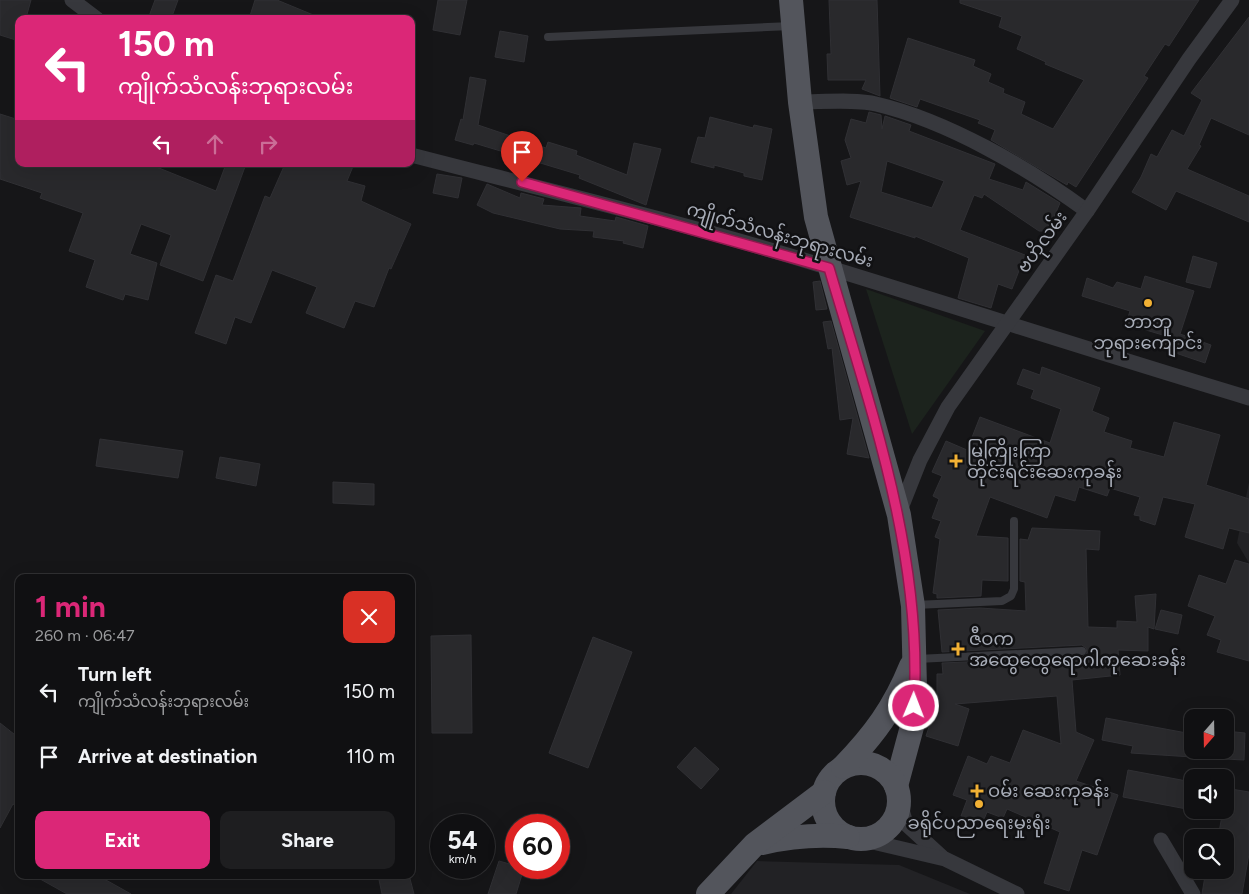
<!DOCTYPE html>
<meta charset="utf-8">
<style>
body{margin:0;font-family:Figtree,"Noto Sans Myanmar",sans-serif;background:#1e1e20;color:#f1f3f6;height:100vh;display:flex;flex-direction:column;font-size:19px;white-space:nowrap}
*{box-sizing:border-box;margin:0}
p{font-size:16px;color:#9c9d9f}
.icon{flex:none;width:28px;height:28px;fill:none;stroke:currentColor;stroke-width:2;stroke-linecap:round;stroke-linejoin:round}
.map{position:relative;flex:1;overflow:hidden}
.drawer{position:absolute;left:15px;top:574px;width:400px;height:305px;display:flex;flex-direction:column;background:#101012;border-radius:10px;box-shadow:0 5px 20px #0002,0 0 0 1px #303032}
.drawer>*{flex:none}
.hud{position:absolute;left:15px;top:15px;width:400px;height:152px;border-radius:10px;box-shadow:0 5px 20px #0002,0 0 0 1px #303032;background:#db2777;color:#fff;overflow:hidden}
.needle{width:32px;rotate:200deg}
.fabs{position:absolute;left:1184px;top:709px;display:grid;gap:10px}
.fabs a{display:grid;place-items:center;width:50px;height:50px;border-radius:10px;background:#101012;box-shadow:0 5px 20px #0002,0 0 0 1px #303032;font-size:25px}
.speed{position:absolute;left:430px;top:814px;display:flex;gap:10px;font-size:25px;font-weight:700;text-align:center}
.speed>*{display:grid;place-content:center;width:65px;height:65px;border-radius:50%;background:#101012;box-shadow:0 5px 20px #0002,0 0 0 1px #303032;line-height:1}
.speed small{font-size:12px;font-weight:400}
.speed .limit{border:8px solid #d22;background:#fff;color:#111}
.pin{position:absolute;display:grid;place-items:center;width:42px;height:42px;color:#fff;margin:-51px -21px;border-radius:50% 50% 50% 0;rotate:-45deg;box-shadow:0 0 5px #0007}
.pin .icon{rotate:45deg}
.me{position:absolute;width:55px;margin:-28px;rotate:1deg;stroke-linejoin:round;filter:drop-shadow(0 0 4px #0008)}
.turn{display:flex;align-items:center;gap:18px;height:105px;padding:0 20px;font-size:22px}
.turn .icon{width:65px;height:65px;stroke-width:2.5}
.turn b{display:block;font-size:35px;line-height:42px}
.lanes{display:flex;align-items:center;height:48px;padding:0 20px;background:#0003;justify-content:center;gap:25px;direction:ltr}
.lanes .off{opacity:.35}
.round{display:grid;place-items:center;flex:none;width:52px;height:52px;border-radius:10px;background:#1e1e20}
.head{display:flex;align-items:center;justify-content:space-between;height:85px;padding:0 20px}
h1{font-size:30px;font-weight:700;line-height:38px;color:#db2777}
.primary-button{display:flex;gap:10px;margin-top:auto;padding:10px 20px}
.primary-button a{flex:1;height:58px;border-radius:10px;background:#db2777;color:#fff;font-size:20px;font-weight:700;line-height:58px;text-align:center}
.primary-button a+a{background:#1e1e20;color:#f1f3f6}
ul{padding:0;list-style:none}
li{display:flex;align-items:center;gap:15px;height:65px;padding:0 20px}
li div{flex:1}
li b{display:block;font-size:19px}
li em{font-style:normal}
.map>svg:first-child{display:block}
.built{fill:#222225}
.green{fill:#1c231d}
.building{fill:#29292c;stroke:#303034;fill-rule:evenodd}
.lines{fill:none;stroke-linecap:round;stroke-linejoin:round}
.lane{stroke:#37383d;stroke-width:8}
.street{stroke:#37383d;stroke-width:15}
.primary{stroke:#53555c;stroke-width:24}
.route-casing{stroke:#8e194d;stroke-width:12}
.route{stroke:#db2777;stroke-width:9}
.poi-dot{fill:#f2b134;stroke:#111113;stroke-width:2}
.labels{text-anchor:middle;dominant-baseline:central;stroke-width:5;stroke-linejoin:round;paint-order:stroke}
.street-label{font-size:18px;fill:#a8adb8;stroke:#111113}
.poi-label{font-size:18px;fill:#a8adb8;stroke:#111113;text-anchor:start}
</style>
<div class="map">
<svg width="1249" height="894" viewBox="0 0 1249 894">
<rect width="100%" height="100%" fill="#161618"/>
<!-- built -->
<g class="built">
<path d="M1249,482v81l-12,-20z"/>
<path d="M757,861l142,4 71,29h-239z"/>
</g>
<!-- green -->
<path class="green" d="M866,289l119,42 -73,103z"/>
<!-- building -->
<g class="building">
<path d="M0,0h31l-5,18 -7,-2v25l-19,-6z"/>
<path d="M155,0h23l-7,19h-23z"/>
<path d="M255,0h22l46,19h-74z"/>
<path d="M438,0h29l-7,35 -27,-5z"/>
<path d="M829,0h48l3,96 -18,-7 4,-9h-38l-1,-26h4z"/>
<path d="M960,0h239l-30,46 -4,-2 -21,32 4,2 -72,109 -8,-5 -1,3 -76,-45 4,-10 -17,-7 2,-3 -60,-21 -3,8 -27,-9 18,-60 67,22 -2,6 18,8 -3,8 16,7 -1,4 22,9 -4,12 32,15 31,-49 -39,-16 1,-2 -29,-13 5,-13 -23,-9 3,-10 -42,-14z"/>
<path d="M1249,17v118l-38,-17 -12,27 2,1 -14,23 62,27v26l-73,-31 -10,19 -34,-18 9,-15 10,-23 6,3 15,-27 12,6 18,-36 -11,-7z"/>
<path d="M500,31l28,5 -4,26 -29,-5z"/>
<path d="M470,77l16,3 -8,45 68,23 2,-6 29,9 -1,4 51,20 7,-32 27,6 -15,56 -67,-27 1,-3 -106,-32 -1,2 -18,-5 6,-21 2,1z"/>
<path d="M869,112l12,3 1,14 3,-13 26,9 -2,6 86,33 -6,15 34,11 3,-8 34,21 -6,14 -9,14h-6l-55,-37 -2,4 -8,-3 -14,35 65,25 -13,34 -14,-5 -7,24 -33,-10 11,-40 -54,-22v2l-65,-21 11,-36 -14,4 -6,-24 10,-3 -6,-18 6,-21 15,4zM887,161l57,20 -12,27 -51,-16z"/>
<path d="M0,114l19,6v44h130l67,27 10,-27h20l-43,117 -43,-16 11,-30 -30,-11 -11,30 27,9 -9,37 -23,-6 -2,6 -37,-13 9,-27 -26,-9 14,-38 -43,-15 2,-5 -42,-14z"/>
<path d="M710,117l43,11 1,-3 18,4 -10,51 -18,-4v-3l-30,-8v3l-23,-6 7,-25 7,1z"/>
<path d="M285,164h69l-7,17 18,5 -4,15 50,23 -20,45 -2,-1 -15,39 -19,-6 -11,27 -38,-15 11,-26 -45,-17 -21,53 -16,-6 -9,27 -31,-11 21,-58 17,6 32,-85 5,2z"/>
<path d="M437,174l25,4 -4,20 -25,-5z"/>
<path d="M487,184l33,14 1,-5 23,6 -2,6 39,3 -1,8 35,5 1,-4 32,9 -5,22 -20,-5 1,-2 -31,-4 1,-6 -34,-2 -67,-16 -16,-8z"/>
<path d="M1193,256l24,7 -7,25 -24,-6z"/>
<path d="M1145,276l49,15 -14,43 31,11 -6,18 -44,-15 5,-12 -40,-12 4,-13 -48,-15 5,-18 26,10 4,-6 24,7z"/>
<path d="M820,281l7,28 -11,1 -3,-28z"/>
<path d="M831,321l38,137 -22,-4 6,-36 -13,2 -8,-72 -4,1 -5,-27z"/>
<path d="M1042,367l58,21 -8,23 17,7 -5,14 28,9 -2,7 34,9 10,-35 46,13 -14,50 43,14v34l-20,-5 -6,21 -38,-12 10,-33 -32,-7 -8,28 -15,-5v-4l-6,-1 6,-18 -30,-9 -3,8 -28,-9 -4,14 -20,-6 -8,23 -57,-21 -14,39 32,2v43l-26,-1 -1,16 -44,2v-4l-4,-1 7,-54 -5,-2 6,-16 -9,-3 7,-19 -6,-3 9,-20 -10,-4 14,-31 21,9 13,-33 70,26 11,-34 -30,-11 3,-8 -17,-6 6,-15 17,6z"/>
<path d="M100,439l83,12 -5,27 -82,-12z"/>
<path d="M220,457l40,7 -4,22 -40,-8z"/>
<path d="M333,482l41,2v21l-41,-2z"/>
<path d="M1032,528l68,3 -1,19 -13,-1 2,78 29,1v-7l20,1 -2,-26 21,-2 -2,35 -6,-2v24l-30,-1 2,25 -48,5 4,52 18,8 -18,41 42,14 -21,60 -15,-5 -13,41 -25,-8 16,-51 -53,-23 -4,9 -16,-6 -5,12 -21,-8 6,-16 -14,-5 15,-39 19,8 4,-8 19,7 13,-33 38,14 -4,-48 -102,8 14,5 -11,37 -32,-10 11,-33v-29h6l-1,-11 140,-6 5,-4 -1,-5 -4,-3 -140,7 -4,-42 42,-2 46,3 -1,-29 -5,-1v-42l8,1z"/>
<path d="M1235,560l14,4v97l-32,-9 4,-12 -14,-5 8,-19 -27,-10 11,-31 27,9z"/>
<path d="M1161,610l21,5 -4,19 -23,-5z"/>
<path d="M471,635l1,98h-40l-1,-97z"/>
<path d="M593,637l39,15 -44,116 -39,-15z"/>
<path d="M1106,718l86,16v23l-61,-4 2,-7 -31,-6z"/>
<path d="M0,723l19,15v70l-6,-4 -13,24z"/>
<path d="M1225,731l20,2 -1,27 -19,-1z"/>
<path d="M695,747l24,22 -18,20 -24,-22z"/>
<path d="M1128,770l64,12v28l-69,-13z"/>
<path d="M1225,788l24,4v62l-7,40h-40l4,-24h19v-32h-7l5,-28h2z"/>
<path d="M499,861l25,7 -8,26h-28z"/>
<path d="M33,875h64l34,19h-64z"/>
<path d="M378,875h31l5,19h-32z"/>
</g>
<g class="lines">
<!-- lane -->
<g class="lane">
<path d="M548,37l243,-11"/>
<path d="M915,605l87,-4 9,-5 3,-7v-68"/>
<path d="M917,659l165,-8"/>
</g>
<!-- street -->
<g class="street">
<path d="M72,0l25,19"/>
<path d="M800,102c21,0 57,-3 76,2 72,17 152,64 211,107"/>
<path d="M411,155c140,36 281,70 419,113 140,43 279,88 419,130"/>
<path d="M899,513l21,-53 28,-53 139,-196 102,-152 43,-59"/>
<path d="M899,799l7,25 36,33"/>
<path d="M860,839l85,20 72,35"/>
<path d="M1161,840l32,54"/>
</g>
<!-- primary -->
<g class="primary">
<path d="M791,0l9,102 16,115 83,298 14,91 2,82 -2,35 -17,63"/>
<circle cx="861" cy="801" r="38"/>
<path d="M843,767c31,-32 51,-59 68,-101"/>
<path d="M762,843c30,-7 56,-9 86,-6"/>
<path d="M708,894l47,-50 69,-52"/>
</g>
</g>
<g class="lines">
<!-- route casing -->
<g class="route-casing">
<path id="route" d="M522,182l307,86c42,142 94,287 85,438"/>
</g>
<!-- route -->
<use href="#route" class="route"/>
</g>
<!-- markers -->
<g class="poi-dot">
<circle cx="1148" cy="303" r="5"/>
<path d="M953.5 453.5h5v5h5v5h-5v5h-5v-5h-5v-5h5z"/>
<path d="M955.5 641.5h5v5h5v5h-5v5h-5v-5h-5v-5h5z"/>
<path d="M974.5 783.5h5v5h5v5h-5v5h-5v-5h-5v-5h5z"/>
<circle cx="979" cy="804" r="5"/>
</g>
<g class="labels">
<!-- street labels -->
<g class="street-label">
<text transform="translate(780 235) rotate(16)">ကျိုက်သံလန်းဘုရားလမ်း</text>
<text transform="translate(1042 242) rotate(-54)">ဗဟိုလမ်း</text>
</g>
<!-- poi labels -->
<g class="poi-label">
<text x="1148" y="322" text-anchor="middle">ဘာဘူ<tspan x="1148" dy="21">ဘုရားကျောင်း</tspan></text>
<text x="967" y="451">မြကြိုးကြာ<tspan x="967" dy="21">တိုင်းရင်းဆေးကုခန်း</tspan></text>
<text x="969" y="639">ဇီဝက<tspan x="969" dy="21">အထွေထွေရောဂါကုဆေးခန်း</tspan></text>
<text x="988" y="791">ဝမ်း ဆေးကုခန်း</text>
<text x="979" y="823" text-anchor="middle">ခရိုင်ပညာရေးမှုးရုံး</text>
</g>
</g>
</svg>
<div class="fabs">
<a><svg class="needle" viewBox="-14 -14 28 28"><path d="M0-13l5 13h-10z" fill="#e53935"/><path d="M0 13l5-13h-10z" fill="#9c9d9f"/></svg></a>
<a><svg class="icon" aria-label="sound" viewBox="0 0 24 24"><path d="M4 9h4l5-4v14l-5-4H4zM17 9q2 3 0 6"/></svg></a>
<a><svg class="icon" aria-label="search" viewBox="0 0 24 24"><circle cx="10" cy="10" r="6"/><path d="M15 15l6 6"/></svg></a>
</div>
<div class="speed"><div>54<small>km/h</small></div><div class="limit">60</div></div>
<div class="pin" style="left:522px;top:182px;background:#d93025"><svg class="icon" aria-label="arrive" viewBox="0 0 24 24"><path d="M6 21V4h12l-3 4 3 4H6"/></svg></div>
<svg class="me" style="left:914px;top:706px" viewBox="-20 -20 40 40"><circle r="17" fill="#db2777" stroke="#fff" stroke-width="3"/><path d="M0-11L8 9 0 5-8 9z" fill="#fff"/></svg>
<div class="hud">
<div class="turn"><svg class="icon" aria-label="left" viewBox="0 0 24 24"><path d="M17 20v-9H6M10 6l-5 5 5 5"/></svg><div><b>150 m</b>ကျိုက်သံလန်းဘုရားလမ်း</div></div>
<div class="lanes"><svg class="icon" aria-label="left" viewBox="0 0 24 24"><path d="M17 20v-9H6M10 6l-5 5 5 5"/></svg><svg class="icon off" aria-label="ahead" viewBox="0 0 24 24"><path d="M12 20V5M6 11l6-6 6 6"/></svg><svg class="icon off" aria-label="right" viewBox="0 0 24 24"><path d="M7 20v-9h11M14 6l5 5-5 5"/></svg></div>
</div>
<section class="drawer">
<div class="head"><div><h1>1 min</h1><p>260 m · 06:47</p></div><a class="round" style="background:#d93025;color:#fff"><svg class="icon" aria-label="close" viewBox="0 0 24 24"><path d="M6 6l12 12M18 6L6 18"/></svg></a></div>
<ul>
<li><svg class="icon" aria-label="left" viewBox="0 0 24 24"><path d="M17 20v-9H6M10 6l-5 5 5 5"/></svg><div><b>Turn left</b><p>ကျိုက်သံလန်းဘုရားလမ်း</p></div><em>150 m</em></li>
<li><svg class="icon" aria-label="arrive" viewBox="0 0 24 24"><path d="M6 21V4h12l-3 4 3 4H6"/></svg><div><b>Arrive at destination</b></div><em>110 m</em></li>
</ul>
<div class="primary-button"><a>Exit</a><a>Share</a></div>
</section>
</div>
